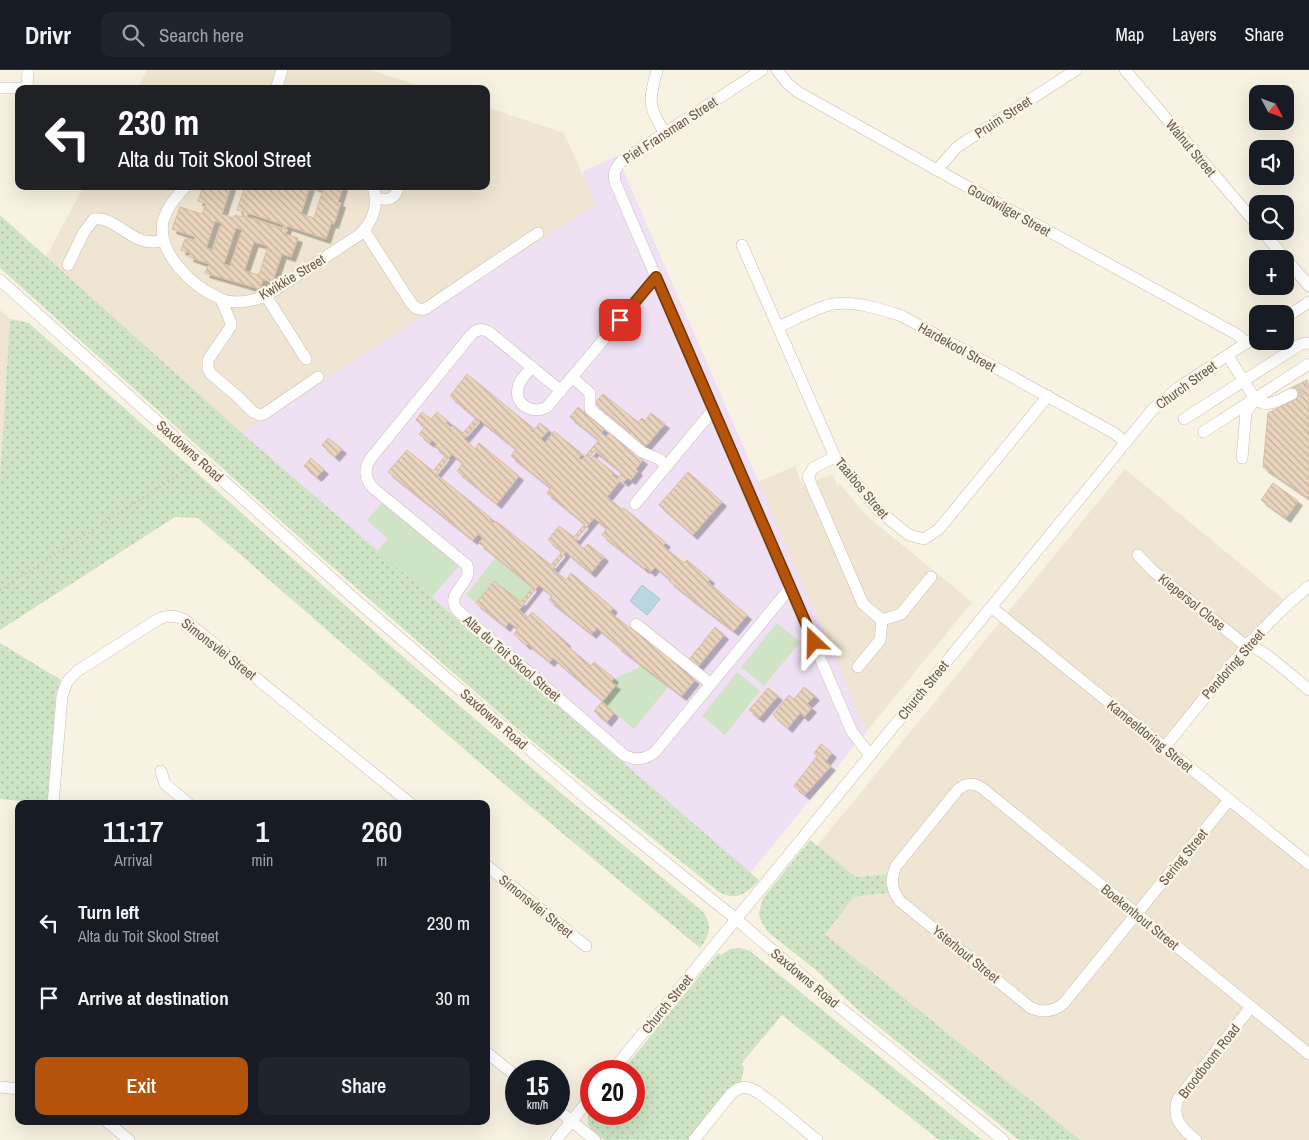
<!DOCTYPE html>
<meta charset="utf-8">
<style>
body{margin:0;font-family:"Archivo Narrow",sans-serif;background:#20242c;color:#f1f3f6;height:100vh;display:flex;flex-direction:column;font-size:19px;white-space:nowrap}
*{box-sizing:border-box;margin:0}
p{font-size:16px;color:#9ea1a6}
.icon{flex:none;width:28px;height:28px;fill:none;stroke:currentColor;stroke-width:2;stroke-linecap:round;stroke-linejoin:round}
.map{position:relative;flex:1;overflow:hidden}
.side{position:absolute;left:15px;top:730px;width:475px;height:325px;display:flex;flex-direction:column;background:#171b24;border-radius:10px;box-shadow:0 5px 20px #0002}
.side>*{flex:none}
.hud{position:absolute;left:15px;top:15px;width:475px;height:105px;border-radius:10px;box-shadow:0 5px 20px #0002;background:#202124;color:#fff;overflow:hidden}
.needle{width:32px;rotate:131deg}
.fabs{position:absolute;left:1249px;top:15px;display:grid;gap:10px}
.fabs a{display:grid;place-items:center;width:45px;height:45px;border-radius:10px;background:#171b24;box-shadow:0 5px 20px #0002;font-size:25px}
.speed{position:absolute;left:505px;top:990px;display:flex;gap:10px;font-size:25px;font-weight:700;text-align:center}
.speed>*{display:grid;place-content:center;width:65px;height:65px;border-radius:50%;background:#171b24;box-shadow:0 5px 20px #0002;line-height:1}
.speed small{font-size:12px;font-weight:400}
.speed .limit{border:8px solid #d22;background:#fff;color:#111}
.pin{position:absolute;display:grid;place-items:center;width:42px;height:42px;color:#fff;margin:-21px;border-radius:10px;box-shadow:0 2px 8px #0006}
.me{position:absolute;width:55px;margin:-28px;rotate:337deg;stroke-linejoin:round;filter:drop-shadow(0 0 4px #0008)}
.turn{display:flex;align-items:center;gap:18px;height:105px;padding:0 20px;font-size:22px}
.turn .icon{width:65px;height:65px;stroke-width:2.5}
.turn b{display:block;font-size:35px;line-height:42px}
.eta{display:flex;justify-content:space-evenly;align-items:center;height:85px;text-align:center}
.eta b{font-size:30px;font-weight:600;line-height:35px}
.primary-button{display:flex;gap:10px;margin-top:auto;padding:10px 20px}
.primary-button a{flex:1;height:58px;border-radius:10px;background:#b45309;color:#fff;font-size:20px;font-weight:600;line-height:58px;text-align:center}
.primary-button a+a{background:#20242c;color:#f1f3f6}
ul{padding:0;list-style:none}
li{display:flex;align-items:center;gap:15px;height:75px;padding:0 20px}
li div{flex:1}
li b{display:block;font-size:19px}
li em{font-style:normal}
header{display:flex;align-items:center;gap:30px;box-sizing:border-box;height:70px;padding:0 25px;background:#171b24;border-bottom:1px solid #363941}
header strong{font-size:24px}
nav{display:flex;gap:28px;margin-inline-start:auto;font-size:18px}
.search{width:350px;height:45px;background:#20242c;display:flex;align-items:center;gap:12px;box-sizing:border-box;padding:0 18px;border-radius:10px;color:#9ea1a6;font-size:19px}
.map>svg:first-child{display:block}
.residential{fill:#efe5d2}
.education{fill:#efe0f4}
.grass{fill:url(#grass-dots)}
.green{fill:#cee4c4}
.water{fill:#bbd6df;stroke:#a2c4cf}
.building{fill:url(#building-back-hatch);stroke:#dabda1;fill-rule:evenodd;filter:url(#shadow)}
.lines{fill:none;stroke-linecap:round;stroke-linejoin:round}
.minor-tunnel{stroke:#d5ccbe;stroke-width:11;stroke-dasharray:11 5.5;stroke-linecap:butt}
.minor-casing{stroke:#cabdae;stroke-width:12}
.path{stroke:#ceb8a2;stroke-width:2;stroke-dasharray:1 4;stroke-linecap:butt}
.minor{stroke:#fff;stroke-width:11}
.route-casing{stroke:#753606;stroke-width:12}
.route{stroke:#b45309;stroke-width:9}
.labels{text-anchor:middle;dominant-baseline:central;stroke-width:4.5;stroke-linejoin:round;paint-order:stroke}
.street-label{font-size:14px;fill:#6d5b4d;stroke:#fcf6e8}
</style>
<header>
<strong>Drivr</strong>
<div class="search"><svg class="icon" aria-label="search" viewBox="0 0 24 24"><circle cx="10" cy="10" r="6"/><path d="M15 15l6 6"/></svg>Search here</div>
<nav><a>Map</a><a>Layers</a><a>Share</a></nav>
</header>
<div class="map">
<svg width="1309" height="1070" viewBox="0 0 1309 1070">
<defs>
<pattern id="grass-dots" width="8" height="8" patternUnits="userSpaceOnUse" patternTransform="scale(1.25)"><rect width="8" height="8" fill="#cee4c4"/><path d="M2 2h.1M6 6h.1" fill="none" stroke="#abbca1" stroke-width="1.8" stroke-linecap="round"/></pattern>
<pattern id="building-back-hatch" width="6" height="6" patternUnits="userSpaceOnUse" patternTransform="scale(1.25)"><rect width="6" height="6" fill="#ead4be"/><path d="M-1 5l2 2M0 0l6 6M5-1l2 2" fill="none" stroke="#c2af9d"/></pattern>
<filter id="shadow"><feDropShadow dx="4.5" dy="4.5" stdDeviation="0" flood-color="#0004"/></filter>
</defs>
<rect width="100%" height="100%" fill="#f8f2e3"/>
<!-- residential -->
<g class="residential">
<path d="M147,0h224l58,19h-292z"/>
<path d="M486,37l78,26 32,72 -354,228 -196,-176 38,-71h402z"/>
<path d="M0,240l10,9 -10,161z"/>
<path d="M795,396l8,20 29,-12 5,11 3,-1 27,32 105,86 -105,129 -109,-249z"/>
<path d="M1125,399l163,134 -124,143 145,118v276h-229l-255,-206 29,-37 41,-4 -2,-20 -37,4 -39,-31z"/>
</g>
<!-- education -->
<path class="education" d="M617,86l250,575 -117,142 -508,-440 353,-228 -13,-33z"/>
<!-- grass -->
<g class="grass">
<path d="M0,145l242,218 517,447c-11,13 -23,22 -40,12l-192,-155 -207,-181 -320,-288z"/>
<path d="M10,249l19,4 356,318 157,136 160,134c11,12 8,25 -2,37l-175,-146 -327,-284 -23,-1 -175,113v-150z"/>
<path d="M0,573l61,37 -5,14 -9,109 -47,-4z"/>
<path d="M810,770l46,37 31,-3 -1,9 3,10 -35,4 -29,37 255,206h-61l-160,-129 -42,-40 -49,-39 -7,-11 -2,-7 4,-16z"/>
<path d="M740,878l10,3 232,189h-43l-157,-125 -41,49 3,3 -3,15 -13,7 -41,51h-83l-12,-10 -4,-6v-8l3,-8v6h43v-43h-12l96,-118 3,2 9,-6z"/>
</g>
<!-- green -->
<g class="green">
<path d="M382,433l73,60 3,4 -26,30 -54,-46 10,-12 -21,-19z"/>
<path d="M495,488l37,30 -12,14 -26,-21 -18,22 -10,-8z"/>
<path d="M777,553l23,19 -36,44 -23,-19z"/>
<path d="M641,595l27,22 -34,42 -32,-27 13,-16 -4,-4c8,-9 23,-9 30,-17z"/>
<path d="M737,602l23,19 -35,44 -23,-19z"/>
</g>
<!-- water -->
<path class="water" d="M642,515l18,14 -13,16 -17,-14z"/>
<!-- building -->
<g class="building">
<path d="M203,116h28l-9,28 11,4 2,-3 7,2 2,-5 -7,-2 8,-24h65l-9,28 13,4 9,-28 -11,-4h31l-5,16 3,1 -7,21 -3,-1 -5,16 -39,-13 -2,8 13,4 -7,19 -9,-3 -10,29 -9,-4 -3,10 -55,-16 4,-9 -20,-7 1,-4 -9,-3 4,-11 9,2 1,-4 -23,-8 8,-22 22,7 4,-10 -8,-3zM248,143l36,12 -2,4 -35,-12zM215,151l7,2 -9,27 -7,-2zM236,158l6,2 -12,36 -6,-2zM254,172l14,4 -9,29 -15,-4z"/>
<path d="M467,304l66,54 -2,3 1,1 8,-9 9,7 -8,9 4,4 9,-12 28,23 -3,4 3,2 17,-20 -29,-23 8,-10 26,22 -3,4 5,4 3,-4 34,27 -7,9 2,2 -7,9 -3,-2 -4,4 -6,-5 4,-4 -27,-22 -6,6 2,1 2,-2 21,17 -2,2 8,6 -13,16 15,12 2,-1 42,35 -3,3 21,17 3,-3 23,19 -2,3 39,33 -13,16 -41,-31 -24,-19 2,-1 -16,-13 -4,5 -5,-4 -1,1 -43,-34 5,-7 -13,-10 -19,23 9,8 4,-5 16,13 -13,16 -25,-21 -13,17 13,11 5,-7 42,35 -3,4 21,17 3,-4 49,43 -1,2 13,10 -13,16 -65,-50 1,-1 -21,-17 -5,6 -43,-34 3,-4 -13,-11 -20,25 9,7 4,-5 34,30 -1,2 26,22 3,-4 20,16 -3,4 5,3 -13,16 -50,-43 -3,4 -22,-18 -2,1 -12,-11 4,-5 -9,-7 -3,5 -30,-24 18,-22 27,21 12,-15 -54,-44 4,-5 -5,-4 -5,6 -85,-68 19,-22 26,21 13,-16 -11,-8 2,-3 -5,-4 -2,3 -11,-9 6,-7 -9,-7 6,-8 9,7 6,-7 11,9 -2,2 5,4 2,-2 10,8 13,-15 -26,-22zM480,350l36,29 -5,7 40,32 -4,5 38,31 -11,13 -15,-11 -11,14 14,12 -11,13 -55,-44 -2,2 -4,-3 1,-2 -55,-44 16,-20 11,9 -6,8 40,33 22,-28 -40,-33 -4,6 -11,-10z"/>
<path d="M1307,310l2,6v111h-2l-44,-30 5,-54 26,-13 -5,-11z"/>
<path d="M603,324l35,28 4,-4 3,3 6,-8 14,11 -20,23 -16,-13 1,-2 -35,-29z"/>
<path d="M328,368l14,11 -7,8 -13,-12z"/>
<path d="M311,388l13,12 -7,7 -13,-11z"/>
<path d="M688,402l34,30 -29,33 -34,-30z"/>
<path d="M1273,413l25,18 -12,17 -25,-18z"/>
<path d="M715,557l9,8 -28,34 -9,-7z"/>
<path d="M804,617l11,9 -8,8 5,4 -8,9 -4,-4 -12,15 -15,-13 16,-20 5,4z"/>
<path d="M768,618l10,8 -19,22 -10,-8z"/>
<path d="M602,632l12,11 -7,9 -13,-11z"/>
<path d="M821,674l11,9 -7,9 6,4 -26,29 -11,-9 23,-30 -3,-3z"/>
</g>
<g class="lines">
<!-- minor-tunnel -->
<path class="minor-tunnel" d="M1292,324l17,-8"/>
<!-- minor casing -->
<g class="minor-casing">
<g id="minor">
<path d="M657,0c-8,30 -10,36 8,63"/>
<path d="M762,0l-139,90c-7,7 -10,12 -8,22l237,550 18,23"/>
<path d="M777,0l10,13 11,9 139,78 301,165 8,8"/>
<path d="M1125,0l133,156"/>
<path d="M0,18h27"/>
<path d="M27,19l1,-19"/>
<path d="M276,19l6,-19"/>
<path d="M937,100l20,-23 119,-77"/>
<path d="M186,116c-10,11 -19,21 -23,35 -6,33 30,66 58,78 14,6 31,2 45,-3l93,-61c14,-13 20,-29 14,-49"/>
<path d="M376,128c12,3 19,2 23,-12"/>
<path d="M364,160l47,73c4,5 7,7 14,6l113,-76"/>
<path d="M1262,161l47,55"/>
<path d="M742,175l93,212 44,54 30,24 15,4 15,-10 109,-133"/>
<path d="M68,195l16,-33 10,-13c16,-3 32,16 47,21 7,3 15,2 23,1"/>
<path d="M0,210l357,321 230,198 149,120 97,83 170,138"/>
<path d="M266,226l40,63"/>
<path d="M221,229l10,24v3l-23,34v9l3,5 26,22 16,16 7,3 4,-1 54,-37"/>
<path d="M1285,248l24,-16"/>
<path d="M778,257c14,-6 42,-21 55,-23 22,-3 48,5 69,12l212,117 11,9"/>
<path d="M1228,286l27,43c12,10 24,1 37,-5"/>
<path d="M532,297c-5,6 -13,13 -14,21 -4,17 15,27 29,19l109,-130"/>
<path d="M572,307l18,16v16l52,43 17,7 8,7"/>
<path d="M561,321l-72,-59c-7,-4 -13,-3 -18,3l-100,123c-7,10 -7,20 2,30l94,77c7,19 -23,27 -10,45l167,145c11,6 21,5 31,-3l135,-164"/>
<path d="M1184,349l117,-75 8,-1"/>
<path d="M1203,362l106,-68"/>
<path d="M835,387l-22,11 -5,9 55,127 19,16 19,-6 30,-37"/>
<path d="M1242,388l4,-46 8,-11"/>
<path d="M635,434l78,-94"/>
<path d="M1138,485l14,15 89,72c21,5 51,34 68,48"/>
<path d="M991,537l318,257"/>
<path d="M636,554l75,60"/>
<path d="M858,597l22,-27 2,-20"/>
<path d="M1164,678l84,-104 40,-40 21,-18"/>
<path d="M161,701l4,13 24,20"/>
<path d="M1229,730l-165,203c-10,9 -21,10 -33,5l-131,-107c-9,-11 -10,-22 -4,-35l60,-74c7,-9 17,-10 26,-4l327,266"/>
<path d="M53,734l9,-108 5,-14 9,-10 81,-52c10,-5 20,-5 29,1l225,183"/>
<path d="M486,795l100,81"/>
<path d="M486,982l30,24"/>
<path d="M612,1001l541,-662 25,-21 80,-53"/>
<path d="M0,1017l19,2"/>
<path d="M559,1041l36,29"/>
<path d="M106,1051l23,19"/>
<path d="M556,1070l35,-43"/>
<path d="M694,1070l37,-46c5,-5 11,-8 18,-6 11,2 56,43 68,52"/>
<path d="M1196,1070c-14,-11 -25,-22 -18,-41l73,-92"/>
</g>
</g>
<!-- path -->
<path class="path" d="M0,520l192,-124"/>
<!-- minor -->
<use href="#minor" class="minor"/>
</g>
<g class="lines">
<!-- route casing -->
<g class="route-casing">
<path id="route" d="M620,250l36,-43 158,365"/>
</g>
<!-- route -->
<use href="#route" class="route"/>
</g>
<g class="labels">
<!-- street labels -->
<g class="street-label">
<text transform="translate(1003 47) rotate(-33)">Pruim Street</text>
<text transform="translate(670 60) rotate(-33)">Piet Fransman Street</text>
<text transform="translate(1191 78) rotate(50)">Walnut Street</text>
<text transform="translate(1009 140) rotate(29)">Goudwilger Street</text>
<text transform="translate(292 207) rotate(-31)">Kwikkie Street</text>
<text transform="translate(957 277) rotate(29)">Hardekool Street</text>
<text transform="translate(1186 315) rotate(-36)">Church Street</text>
<text transform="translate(190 381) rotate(42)">Saxdowns Road</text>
<text transform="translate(862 418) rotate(50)">Taaibos Street</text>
<text transform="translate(1192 532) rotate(39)">Kiepersol Close</text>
<text transform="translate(219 579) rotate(38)">Simonsvlei Street</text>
<text transform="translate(512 588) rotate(41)">Alta du Toit Skool Street</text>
<text transform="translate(1233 594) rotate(-49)">Pendoring Street</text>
<text transform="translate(923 620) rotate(-51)">Church Street</text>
<text transform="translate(494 649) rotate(41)">Saxdowns Road</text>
<text transform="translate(1150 666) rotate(39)">Kameeldoring Street</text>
<text transform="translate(1183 787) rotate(-51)">Sering Street</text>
<text transform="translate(536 836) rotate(39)">Simonsvlei Street</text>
<text transform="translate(1140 847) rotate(39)">Boekenhout Street</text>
<text transform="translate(966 884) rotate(39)">Ysterhout Street</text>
<text transform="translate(805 908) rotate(40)">Saxdowns Road</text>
<text transform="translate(667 934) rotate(-51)">Church Street</text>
<text transform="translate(1209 991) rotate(-52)">Broodboom Road</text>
</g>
</g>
</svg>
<div class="fabs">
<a><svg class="needle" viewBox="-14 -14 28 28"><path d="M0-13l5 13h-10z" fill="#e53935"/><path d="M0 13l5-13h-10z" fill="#9ea1a6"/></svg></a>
<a><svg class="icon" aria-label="sound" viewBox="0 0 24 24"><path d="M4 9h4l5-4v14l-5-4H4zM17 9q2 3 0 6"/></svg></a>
<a><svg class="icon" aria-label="search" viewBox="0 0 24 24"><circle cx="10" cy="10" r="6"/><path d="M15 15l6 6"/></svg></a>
<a>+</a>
<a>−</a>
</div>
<div class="speed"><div>15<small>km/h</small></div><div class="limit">20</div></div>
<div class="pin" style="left:620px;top:250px;background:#d93025"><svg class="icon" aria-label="arrive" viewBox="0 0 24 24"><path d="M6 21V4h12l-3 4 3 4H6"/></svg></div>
<svg class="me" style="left:814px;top:572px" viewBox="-20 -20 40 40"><path d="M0-17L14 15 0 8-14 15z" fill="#b45309" stroke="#fff" stroke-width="4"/></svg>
<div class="hud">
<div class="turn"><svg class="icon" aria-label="left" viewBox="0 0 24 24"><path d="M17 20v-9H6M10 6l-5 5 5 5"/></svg><div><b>230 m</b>Alta du Toit Skool Street</div></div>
</div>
<section class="side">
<div class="eta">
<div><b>11:17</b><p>Arrival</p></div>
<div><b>1</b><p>min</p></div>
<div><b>260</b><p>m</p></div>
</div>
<ul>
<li><svg class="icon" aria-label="left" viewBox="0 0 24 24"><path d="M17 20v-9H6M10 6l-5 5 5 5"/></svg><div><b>Turn left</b><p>Alta du Toit Skool Street</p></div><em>230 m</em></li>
<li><svg class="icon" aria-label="arrive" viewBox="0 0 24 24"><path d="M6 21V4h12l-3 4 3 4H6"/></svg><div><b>Arrive at destination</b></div><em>30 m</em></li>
</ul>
<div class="primary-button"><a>Exit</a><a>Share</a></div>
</section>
</div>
